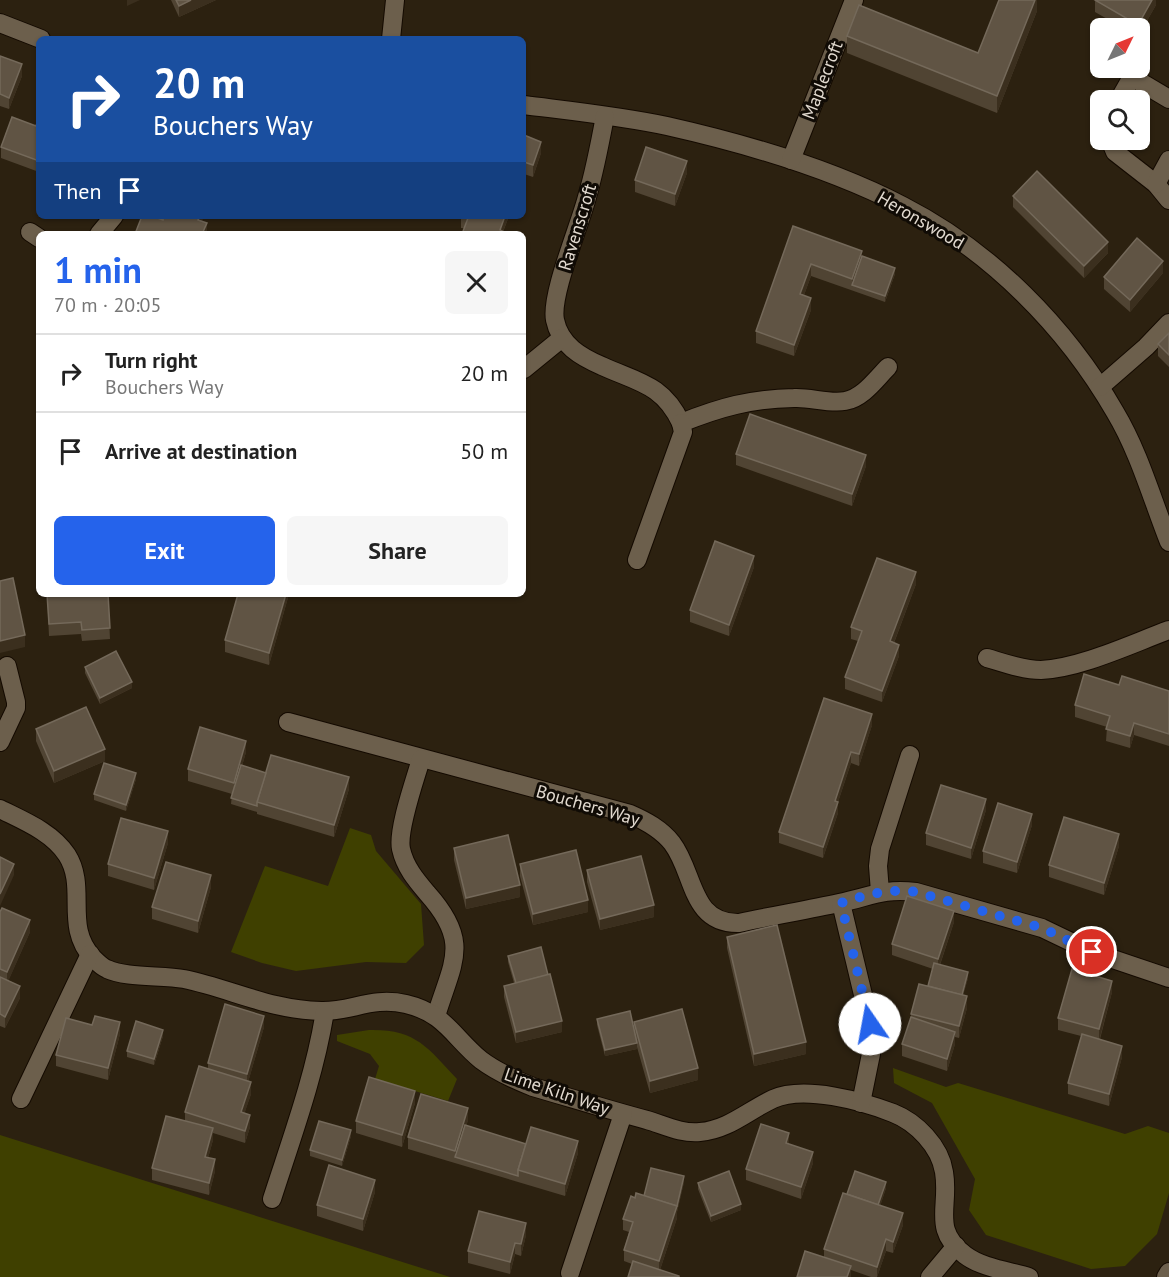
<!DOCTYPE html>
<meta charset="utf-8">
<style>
body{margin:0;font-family:"PT Sans",sans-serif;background:#f6f6f6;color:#222;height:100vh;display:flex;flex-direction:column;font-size:22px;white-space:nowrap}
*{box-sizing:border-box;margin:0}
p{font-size:20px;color:#767676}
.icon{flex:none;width:33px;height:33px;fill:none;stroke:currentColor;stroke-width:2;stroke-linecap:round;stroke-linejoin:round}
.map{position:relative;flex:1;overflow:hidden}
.side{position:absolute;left:36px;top:231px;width:490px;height:366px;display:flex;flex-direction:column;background:#fff;border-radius:9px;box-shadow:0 2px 4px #0004}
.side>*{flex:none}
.guide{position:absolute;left:36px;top:36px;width:490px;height:183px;border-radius:9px;box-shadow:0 2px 4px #0004;background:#1a4fa0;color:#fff;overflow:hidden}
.needle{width:39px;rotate:47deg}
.tools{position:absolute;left:1090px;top:18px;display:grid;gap:12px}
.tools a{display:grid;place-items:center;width:60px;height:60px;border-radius:9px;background:#fff;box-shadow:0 2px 4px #0004;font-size:30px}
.pin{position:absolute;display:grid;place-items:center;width:51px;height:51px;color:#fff;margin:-26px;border:3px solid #fff;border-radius:50%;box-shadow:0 2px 6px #0007}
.me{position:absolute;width:66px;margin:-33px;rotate:348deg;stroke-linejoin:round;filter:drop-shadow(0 0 4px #0008)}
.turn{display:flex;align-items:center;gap:21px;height:126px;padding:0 18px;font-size:27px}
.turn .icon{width:78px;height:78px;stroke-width:2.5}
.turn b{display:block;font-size:42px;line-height:51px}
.then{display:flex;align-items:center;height:57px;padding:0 18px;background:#0003;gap:12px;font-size:22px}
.round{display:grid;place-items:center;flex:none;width:63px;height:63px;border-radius:9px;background:#f6f6f6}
.head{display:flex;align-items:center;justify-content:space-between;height:102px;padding:0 18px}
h1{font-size:36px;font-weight:700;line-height:45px;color:#2563eb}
.button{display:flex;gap:12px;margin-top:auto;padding:12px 18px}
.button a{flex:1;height:69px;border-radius:9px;background:#2563eb;color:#fff;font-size:24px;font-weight:700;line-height:69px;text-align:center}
.button a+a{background:#f6f6f6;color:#222}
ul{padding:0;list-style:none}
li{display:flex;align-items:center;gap:18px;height:78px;padding:0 18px;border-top:2px solid #e0e0e0}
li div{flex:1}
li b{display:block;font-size:22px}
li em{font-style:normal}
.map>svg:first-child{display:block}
.green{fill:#3f4000}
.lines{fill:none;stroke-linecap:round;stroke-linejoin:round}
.minor-casing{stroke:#140a00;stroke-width:20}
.minor{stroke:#6c5f4c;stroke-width:18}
.wall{fill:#504433}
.shaded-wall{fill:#3b2f1e}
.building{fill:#605444;stroke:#74695a;stroke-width:1.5}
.route{stroke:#2563eb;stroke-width:10;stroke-dasharray:0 18}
.labels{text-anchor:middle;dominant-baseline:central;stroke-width:6;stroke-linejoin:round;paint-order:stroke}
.street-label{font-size:18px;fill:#e2dad0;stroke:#100b05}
</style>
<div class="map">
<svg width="1169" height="1277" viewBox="0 0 1169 1277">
<rect width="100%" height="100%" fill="#2c2110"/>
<!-- green -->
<g class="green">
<path d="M350,828l21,7 5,16 45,53 3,41 -18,18 -40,-1 -70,9 -34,-8 -31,-11 34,-86 63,20z"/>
<path d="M369,1030c47,-1 58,17 88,49l-9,22 -73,-22 4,-13 -9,-12 -33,-13v-6z"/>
<path d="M893,1068l53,19 12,-4 167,51 23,-8 21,7v60l-12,41 -32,32 -34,3 -105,-34 -17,-25 6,-31 -43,-76 -38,-20z"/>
<path d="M0,1135l450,142h-450z"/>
</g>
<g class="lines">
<!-- minor casing -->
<g class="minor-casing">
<g id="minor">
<path d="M0,23l41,16"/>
<path d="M391,39l4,-39"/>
<path d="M1119,100l13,-23 37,22"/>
<path d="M524,105c47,6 96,11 143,21 80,18 163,42 236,80 88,45 163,121 212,206 24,40 37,87 54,130"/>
<path d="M605,116c-5,27 -10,54 -18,81 -7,28 -37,98 -32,123 5,25 26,37 47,46 35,16 61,18 79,57 40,-16 69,-24 113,-25 16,-1 35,6 51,3 18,-3 31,-22 43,-34"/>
<path d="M1110,140l5,12 41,32 13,16"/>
<path d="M791,160l63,-160"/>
<path d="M1156,184l13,-24"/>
<path d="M30,232l9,6"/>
<path d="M99,234l15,-18"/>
<path d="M524,369l38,-31"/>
<path d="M1100,387l46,-40 23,-24"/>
<path d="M637,560l46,-128 -2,-9"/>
<path d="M987,658c17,5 36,12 54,12 40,-2 90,-26 128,-40"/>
<path d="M288,722l342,92c16,7 31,15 42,29 23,30 18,81 67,80 33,-7 67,-13 100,-20 31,-6 43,-15 77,-11l126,36 50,24 77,26"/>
<path d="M0,742l16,-34v-6l-9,-36"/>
<path d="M421,759c-6,21 -24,71 -20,90 4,18 15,31 26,44 44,49 26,68 9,123"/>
<path d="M0,809c24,12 52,23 67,46 21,33 -4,71 26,103 4,4 9,9 14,11 19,9 55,6 77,10 48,10 86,31 137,32 30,1 51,-15 85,-7 39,9 47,33 75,56 16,12 34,20 52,27 38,11 76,23 114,33 17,5 35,14 53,12 28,-2 49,-22 73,-33 31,-14 89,2 120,14 23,9 47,33 51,59 6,35 -13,57 21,83 17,13 44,16 64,22"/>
<path d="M880,892l-2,-26 2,-17 30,-94"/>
<path d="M841,903l29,121 1,30 -10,49"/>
<path d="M21,1099l69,-145"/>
<path d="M272,1199c20,-62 43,-124 53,-188"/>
<path d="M570,1273l53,-159"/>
<path d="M930,1277l26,-31"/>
<path d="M1166,1277l3,-5"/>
</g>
</g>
<!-- minor -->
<use href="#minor" class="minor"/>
</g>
<!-- wall -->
<g class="wall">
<path d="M171,0h45l-37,17z"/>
<path d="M1037,0v11l-40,102 -150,-60v-17l131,17z"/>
<path d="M1156,0v5l-16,28v-5h-17l-28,-16v-11z"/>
<path d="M0,56l22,20 -13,33 -9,-3z"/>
<path d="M39,117v55l-38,-14v-11l35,-21z"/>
<path d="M524,135l17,18 -8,24 -9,-3z"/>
<path d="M687,173l-12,33 -40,-14v-12z"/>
<path d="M1013,196l95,57 -24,25 -71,-71z"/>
<path d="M461,216h48l-6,16 -42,-4z"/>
<path d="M793,226l102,48 -10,28 -74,-26 -7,19 7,15 -17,46 -38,-13v-12z"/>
<path d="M1163,273l-33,39 -26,-23v-12z"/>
<path d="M1169,333v34l-11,-11v-12z"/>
<path d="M736,454l130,12 -14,40 -116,-41z"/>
<path d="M754,567l-25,69 -39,-14v-12z"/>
<path d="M916,584l-22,59 5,13 -17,46 -37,-13v-12l13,-36 -7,-2v-12z"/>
<path d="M47,594h61l2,45 -28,2 -1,-7 -32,2z"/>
<path d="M238,594h51l-20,71 -44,-13v-12z"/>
<path d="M85,667l47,21 -32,16 -15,-31z"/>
<path d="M1119,685l50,6v55l-35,-11 -4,13 -24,-7 1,-14 -32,-10v-12z"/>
<path d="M872,725l-13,41 -8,-3 -13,39v11l-15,45 -44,-15v-11z"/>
<path d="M36,729l69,32 -51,22 -18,-42z"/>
<path d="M246,752l-4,14 24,7 83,16 -15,48 -77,-23v-2l-26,-8 1,-10 -44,-13v-12z"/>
<path d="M136,779l-10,32 -32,-11v-6z"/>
<path d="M986,810l-15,49 -45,-14v-12z"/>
<path d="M1032,825l-15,48 -34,-10v-12z"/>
<path d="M168,843l-14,47 -46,-14v-12z"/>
<path d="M1119,846l-15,49 -55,-18v-12z"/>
<path d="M454,848l66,49 -54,12 -12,-49z"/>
<path d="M520,864l68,48 -55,13 -13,-49z"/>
<path d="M587,870l67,47 -54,13 -13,-48z"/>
<path d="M211,887l-13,46 -46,-14v-12z"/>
<path d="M0,912l30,20 -22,49 12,17 -15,30 -5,-2z"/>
<path d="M954,922l-14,43 28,13 -5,17 4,13 -8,30 -4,-1v7l-8,27 -45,-15v-12l9,-27v-3l17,-28 5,-17 -41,-14v-11z"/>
<path d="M727,937l79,117 -52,12 -27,-118z"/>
<path d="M508,956l54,76 -46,11 -12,-46v-11l10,-3 -6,-21z"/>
<path d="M1112,992l-12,47 22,18 -13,49 -41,-12v-11l13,-47 -23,-6v-12z"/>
<path d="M597,1019l37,9v-6l64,58 -48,13 -13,-46v2l-32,7 -8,-31z"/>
<path d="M264,1027l-16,55 3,12 -7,20 6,13 -5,16 -32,-10v7l-5,18 7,13 -6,24 -57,-15v-12l33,-48v-8l23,-43v-6z"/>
<path d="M120,1034l-12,46 -52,-14v-11z"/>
<path d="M163,1036l-9,29 -27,-8v-6z"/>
<path d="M415,1103l-13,44 -46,-14v-12z"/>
<path d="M468,1120l-2,6 60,18 52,9 -13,43 -157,-47v-12z"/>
<path d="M351,1136l-9,30 -32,-10v-6z"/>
<path d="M789,1144l24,19 -12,36 -55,-19v-11z"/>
<path d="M684,1182l-7,30v6l-17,52 -28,-6 -8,-3v-11l5,-18 -6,-2v-11l21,-23z"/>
<path d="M698,1183l43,27 -30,12 -13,-33z"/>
<path d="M886,1188l-6,18 23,19 -10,28 -7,-2 -9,26h-6l-20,-7v7l-27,-20v-8l23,-55z"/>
<path d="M375,1192l-12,39 -46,-15v-11z"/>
<path d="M526,1235l-5,21 -6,-2 -5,20 -42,-11v-12z"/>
</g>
<!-- shaded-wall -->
<g class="shaded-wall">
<path d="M127,0h13l-13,6z"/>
<path d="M191,0h25l-37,17v-11z"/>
<path d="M1035,0h2v11l-40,102v-17z"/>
<path d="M1152,0h4v5l-16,28v-5h-2v-3z"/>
<path d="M22,64v12l-13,33v-11z"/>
<path d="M541,142v11l-8,24v-12z"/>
<path d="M687,161v12l-12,33v-12z"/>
<path d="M199,216h4v3l-5,12v-11z"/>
<path d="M505,216h4l-7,18 -2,-4z"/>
<path d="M207,223v11h-5z"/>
<path d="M1108,242v11l-24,25v-12z"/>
<path d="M862,251v11l-10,23v6v-12z"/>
<path d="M1163,261v12l-33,39v-12z"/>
<path d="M811,264v12l-11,30v-12z"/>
<path d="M895,268v6l-10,28v-6z"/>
<path d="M811,298v12l-17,46v-11z"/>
<path d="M866,455v11l-14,40v-12z"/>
<path d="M754,556v11l-25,69v-11z"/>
<path d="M916,572v12l-26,69v-12z"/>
<path d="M286,594h3l-20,71v-12z"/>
<path d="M25,635v12l-25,6v-12z"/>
<path d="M899,645v11l-17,46v-11z"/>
<path d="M132,682v6l-32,16v-6z"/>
<path d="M872,714v11l-13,41v-12z"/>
<path d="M1134,723v12l-4,13v-12z"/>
<path d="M246,741v11l-12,42v-11z"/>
<path d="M105,749v12l-51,22v-12z"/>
<path d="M851,752v11l-13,39v11l-15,45v-11l12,-46z"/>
<path d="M136,773v6l-10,32v-6z"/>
<path d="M349,777v12l-15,48v-12z"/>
<path d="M986,799v11l-15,49v-11z"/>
<path d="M1032,814v11l-15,48v-11z"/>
<path d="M168,831v12l-14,47v-12z"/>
<path d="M1119,834v12l-15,49v-12z"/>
<path d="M14,864v11l-14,31v-12z"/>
<path d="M211,875v12l-13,46v-12z"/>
<path d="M520,885v12l-54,12v-11z"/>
<path d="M588,900v12l-55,13v-11z"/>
<path d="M654,905v12l-54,13v-11z"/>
<path d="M954,911v11l-16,48v-11z"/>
<path d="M30,920v12l-23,52v-12z"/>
<path d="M968,972v6l-8,29v-6z"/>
<path d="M1112,981v11l-13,49v-12z"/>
<path d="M20,986v12l-15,30v-11z"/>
<path d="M967,996v12l-8,30v-12z"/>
<path d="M264,1016v11l-17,59v-12z"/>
<path d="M562,1021v11l-46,11v-11z"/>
<path d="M120,1022v12l-12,46v-12z"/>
<path d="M163,1030v6l-9,29v-6z"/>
<path d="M955,1032v12l-8,27v-12z"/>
<path d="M806,1042v12l-52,12v-12z"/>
<path d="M637,1043v6l-32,7v-6z"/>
<path d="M1122,1046v11l-13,49v-12z"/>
<path d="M698,1068v12l-48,13v-12z"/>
<path d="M251,1082v12l-10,30v-12z"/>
<path d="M415,1091v12l-13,44v-12z"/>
<path d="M468,1108v12l-11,38 -2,-1v-6z"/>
<path d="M250,1115v12l-5,16v-12z"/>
<path d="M213,1128v12l-8,29v-12z"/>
<path d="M351,1130v6l-9,30v-6z"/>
<path d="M789,1133v12l-3,-2z"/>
<path d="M578,1141v12l-13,43v-12z"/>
<path d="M813,1152v11l-12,36v-12z"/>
<path d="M215,1159v12l-6,24v-12z"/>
<path d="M684,1176v6l-7,30v6l-18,55v-12z"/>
<path d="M375,1180v12l-12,39v-12z"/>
<path d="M886,1182v6l-9,28v-6z"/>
<path d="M741,1204v6l-30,12v-6z"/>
<path d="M903,1213v12l-10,28v-11z"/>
<path d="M526,1223v12l-5,21v-12z"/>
<path d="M886,1239v12l-9,26v-10z"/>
<path d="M515,1243v11l-5,20v-12z"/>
<path d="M851,1266v11h-4z"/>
</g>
<!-- building -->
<g class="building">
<path d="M176,0h15l-12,6z"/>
<path d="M999,0h36l-38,96 -150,-60 12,-31 119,48z"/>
<path d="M1095,0h57l-14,25z"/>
<path d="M0,56l22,8 -13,34 -9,-4z"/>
<path d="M12,117l24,9 3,-9v44l-38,-14z"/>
<path d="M524,135l17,7 -8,23 -9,-3v2z"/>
<path d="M646,147l41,14 -12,33 -40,-14z"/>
<path d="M1037,171l71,71 -24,24 -71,-70z"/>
<path d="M142,216h10l11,4 1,-4h35l-1,4 9,3 -5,11h-67z"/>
<path d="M461,216h44l-5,14 8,4h-46l6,-16z"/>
<path d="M793,226l69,25 -10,28 -41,-15 -11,30 11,4 -17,47 -38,-14z"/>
<path d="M1137,238l26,23 -33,39 -26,-23z"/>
<path d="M862,256l33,12 -10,28 -33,-11z"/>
<path d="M1169,333v22l-11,-11z"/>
<path d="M750,414l116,41 -14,39 -116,-40z"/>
<path d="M715,541l39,15 -25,69 -39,-15z"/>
<path d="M877,558l39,14 -26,69 9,4 -17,46 -37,-14 17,-46 -11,-4z"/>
<path d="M13,578l12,57 -25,6v-60z"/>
<path d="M47,594h61l2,34 -28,2 -1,-8 -32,2z"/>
<path d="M238,594h48l-17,59 -44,-13z"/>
<path d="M116,651l16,31 -32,16 -15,-31z"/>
<path d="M1084,674l35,11 3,-9 47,15v43l-35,-11 -4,13 -24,-7 4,-13 -35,-11z"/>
<path d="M824,698l48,16 -13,40 -8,-2 -16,49 3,1 -15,45 -44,-15z"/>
<path d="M86,707l19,42 -51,22 -18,-42z"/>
<path d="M200,727l46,14 -12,42 -46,-14z"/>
<path d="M271,755l78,22 -15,48 -77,-23z"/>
<path d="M104,763l32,10 -10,32 -32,-11z"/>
<path d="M241,765l25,8 -9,29v4l-26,-8z"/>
<path d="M941,785l45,14 -15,49 -45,-15z"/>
<path d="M998,803l34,11 -15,48 -34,-11z"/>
<path d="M1064,817l55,17 -15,49 -55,-18z"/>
<path d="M121,818l47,13 -14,47 -46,-14z"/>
<path d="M508,835l12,50 -54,13 -12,-50z"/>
<path d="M576,850l12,50 -55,14 -13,-50z"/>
<path d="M641,856l13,49 -54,14 -13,-49z"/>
<path d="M0,857l14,7 -14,30z"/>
<path d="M166,862l45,13 -13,46 -46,-14z"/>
<path d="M907,896l47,15 -16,48 -46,-15z"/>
<path d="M2,908l28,12 -23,52 -7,-3v-57z"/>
<path d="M777,925l29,117 -52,12 -27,-117z"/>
<path d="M541,947l7,28 -32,8 -8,-27z"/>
<path d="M934,963l34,9 -6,23 -34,-9z"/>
<path d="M1072,969l40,12 -13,48 -41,-11z"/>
<path d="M550,974l12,47 -46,11 -12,-46z"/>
<path d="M0,977l20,9 -15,31 -5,-3z"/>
<path d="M919,984l48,12 -8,30 -48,-12z"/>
<path d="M225,1004l39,12 -17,58 -39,-11z"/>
<path d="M682,1009l16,59 -48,13 -16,-59z"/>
<path d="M630,1011l7,32 -32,7 -8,-31z"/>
<path d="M95,1016l25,6 -12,46 -52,-13 10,-37 26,7z"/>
<path d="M911,1017l44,15 -8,27 -45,-15z"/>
<path d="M136,1021l27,9 -9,29 -27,-8z"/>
<path d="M1082,1034l40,12 -13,48 -41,-11z"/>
<path d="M199,1066l52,16 -10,30 9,3 -5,16 -60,-19z"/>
<path d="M369,1077l46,14 -13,44 -46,-14z"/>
<path d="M421,1094l47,14 -13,43 -47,-14z"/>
<path d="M166,1116l47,12 -8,29 10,2 -6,24 -57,-15z"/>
<path d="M319,1121l32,9 -9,30 -32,-10z"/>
<path d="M761,1124l28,9 -3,10 27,9 -12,35 -55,-18z"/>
<path d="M465,1125l61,19 -8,26v6l-63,-19z"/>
<path d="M531,1127l47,14 -13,43 -47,-14z"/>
<path d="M329,1165l46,15 -12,39 -46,-14z"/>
<path d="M651,1168l33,8 -7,30 -33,-10z"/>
<path d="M729,1171l12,33 -30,12 -13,-33z"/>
<path d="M855,1171l31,11 -8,23 -31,-11z"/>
<path d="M636,1193l41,13 -18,55 -35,-11 9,-28 -10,-3 8,-23 4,2z"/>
<path d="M843,1193l60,20 -10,29 -7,-3 -9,28 -53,-18z"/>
<path d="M479,1211l47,12 -5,21 -6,-1 -5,19 -42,-11z"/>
<path d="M805,1251l46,15 -4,11h-50z"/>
<path d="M633,1261l46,15v1h-51z"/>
</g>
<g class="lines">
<!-- route -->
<path class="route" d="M870,1024l-29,-121c25,-8 48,-15 75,-11l126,36 50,24"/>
</g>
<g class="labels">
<!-- street labels -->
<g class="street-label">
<text transform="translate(822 80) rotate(-69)">Maplecroft</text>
<text transform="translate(921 220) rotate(30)">Heronswood</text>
<text transform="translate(577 227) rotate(-73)">Ravenscroft</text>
<text transform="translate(588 805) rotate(16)">Bouchers Way</text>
<text transform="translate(557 1091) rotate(19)">Lime Kiln Way</text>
</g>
</g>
</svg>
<div class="tools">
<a><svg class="needle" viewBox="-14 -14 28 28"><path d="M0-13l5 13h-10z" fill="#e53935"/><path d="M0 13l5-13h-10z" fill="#767676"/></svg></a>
<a><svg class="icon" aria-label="search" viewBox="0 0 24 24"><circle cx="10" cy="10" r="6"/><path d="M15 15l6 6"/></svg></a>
</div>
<div class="pin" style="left:1092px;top:952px;background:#d93025"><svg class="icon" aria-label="arrive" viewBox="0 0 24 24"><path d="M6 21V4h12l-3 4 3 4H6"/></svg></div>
<svg class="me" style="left:870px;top:1024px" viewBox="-20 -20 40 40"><circle r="19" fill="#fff"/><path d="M0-13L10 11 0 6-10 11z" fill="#2563eb"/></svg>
<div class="guide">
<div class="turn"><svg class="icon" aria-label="right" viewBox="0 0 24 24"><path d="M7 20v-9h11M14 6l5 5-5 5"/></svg><div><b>20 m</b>Bouchers Way</div></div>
<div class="then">Then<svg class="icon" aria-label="arrive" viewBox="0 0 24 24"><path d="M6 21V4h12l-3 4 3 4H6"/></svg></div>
</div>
<section class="side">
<div class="head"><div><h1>1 min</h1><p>70 m · 20:05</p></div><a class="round"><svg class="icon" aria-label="close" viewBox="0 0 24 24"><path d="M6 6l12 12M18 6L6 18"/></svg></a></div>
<ul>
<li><svg class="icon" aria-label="right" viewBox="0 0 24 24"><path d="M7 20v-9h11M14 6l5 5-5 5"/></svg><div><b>Turn right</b><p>Bouchers Way</p></div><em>20 m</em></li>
<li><svg class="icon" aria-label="arrive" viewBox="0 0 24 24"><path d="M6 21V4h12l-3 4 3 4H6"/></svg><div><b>Arrive at destination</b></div><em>50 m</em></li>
</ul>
<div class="button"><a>Exit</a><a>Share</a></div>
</section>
</div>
